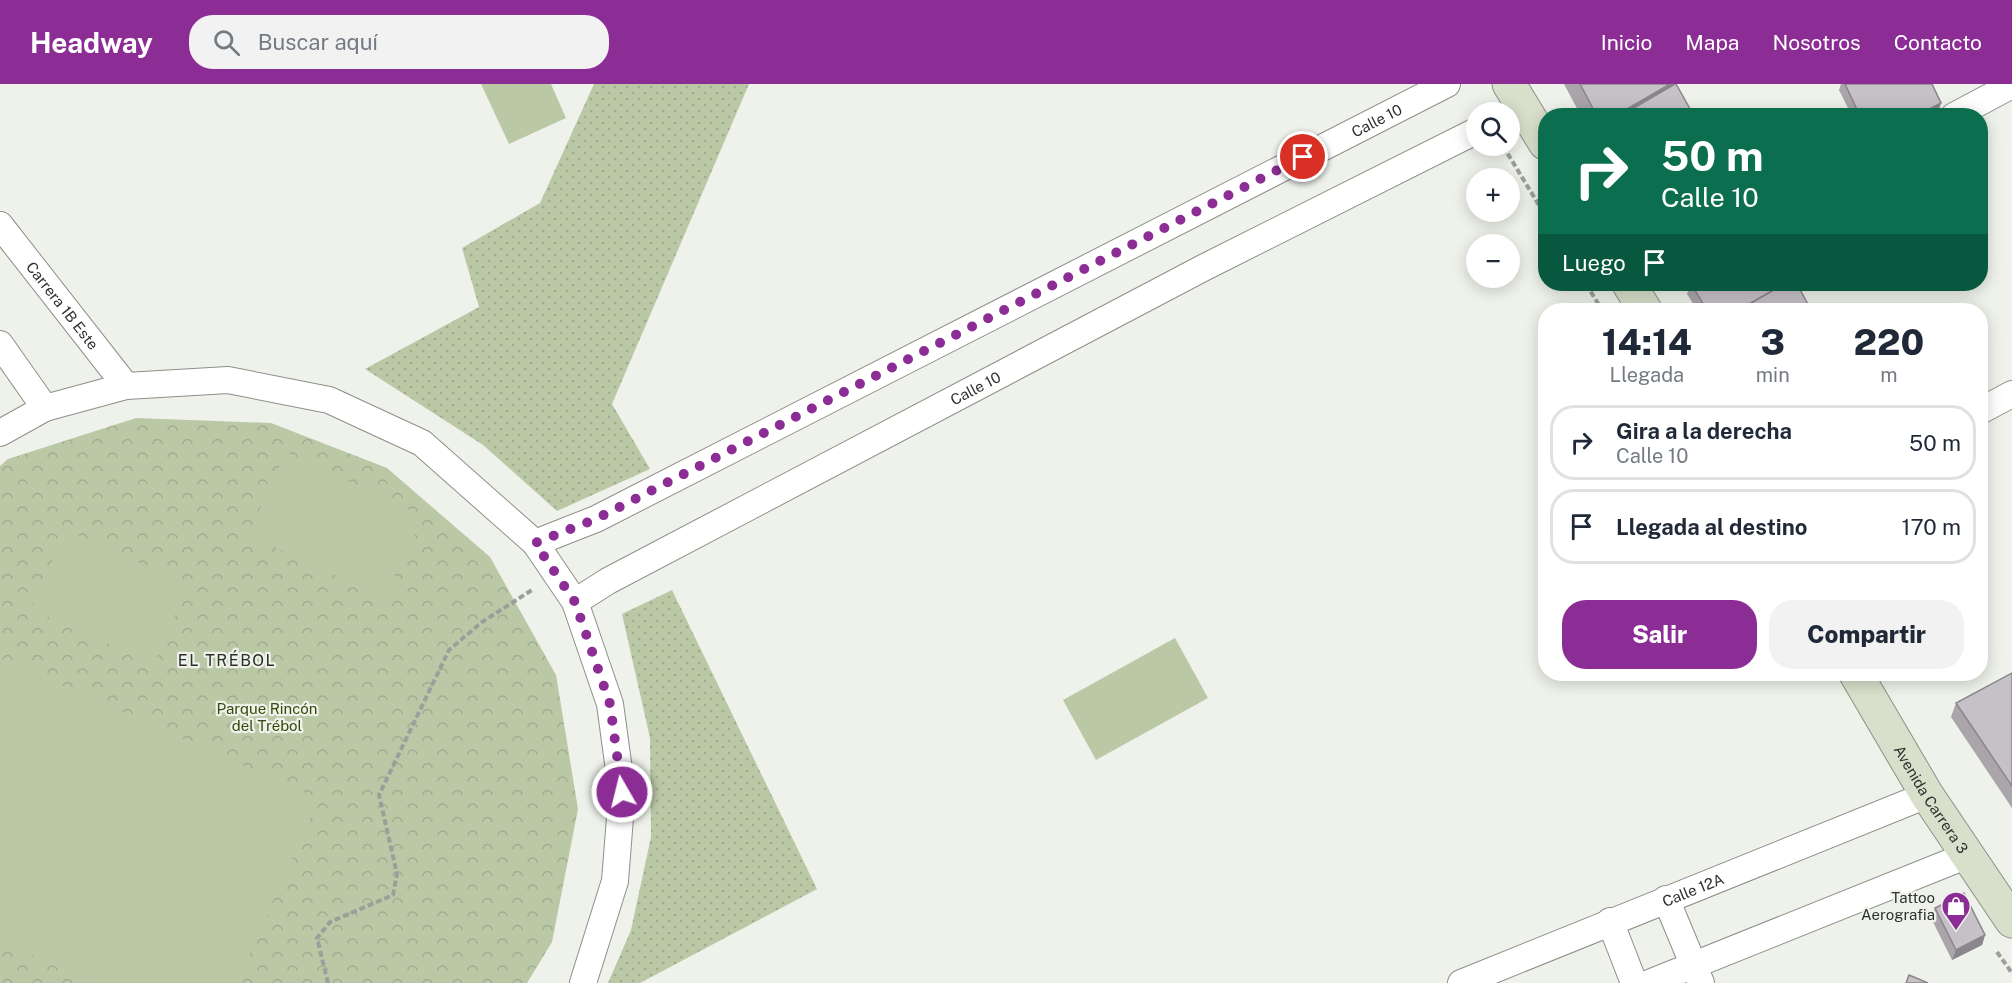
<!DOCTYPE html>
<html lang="es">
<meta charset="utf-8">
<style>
body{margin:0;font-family:"Public Sans",sans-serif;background:#f2f2f3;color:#1f2937;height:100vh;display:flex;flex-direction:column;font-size:22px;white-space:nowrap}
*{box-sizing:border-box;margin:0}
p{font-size:20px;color:#747a83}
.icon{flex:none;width:33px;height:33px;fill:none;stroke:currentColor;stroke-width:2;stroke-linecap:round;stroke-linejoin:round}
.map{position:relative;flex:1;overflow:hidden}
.panel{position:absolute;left:1538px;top:219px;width:450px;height:378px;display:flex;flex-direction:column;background:#fff;border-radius:24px;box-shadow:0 3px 15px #0003}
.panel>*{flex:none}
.top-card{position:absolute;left:1538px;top:24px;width:450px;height:183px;border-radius:24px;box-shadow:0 3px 15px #0003;background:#0b6e4f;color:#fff;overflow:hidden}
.buttons{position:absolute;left:1466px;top:18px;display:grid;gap:12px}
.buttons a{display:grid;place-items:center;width:54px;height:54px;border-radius:50%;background:#fff;box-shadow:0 3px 15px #0003;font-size:30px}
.pin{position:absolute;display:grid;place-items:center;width:51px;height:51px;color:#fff;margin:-26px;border:3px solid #fff;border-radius:50%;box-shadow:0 2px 6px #0007}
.me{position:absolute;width:66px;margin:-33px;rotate:352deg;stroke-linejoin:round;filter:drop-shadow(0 0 4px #0008)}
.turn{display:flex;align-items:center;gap:21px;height:126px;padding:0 24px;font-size:27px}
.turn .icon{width:78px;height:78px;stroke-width:2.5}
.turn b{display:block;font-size:42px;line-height:51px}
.then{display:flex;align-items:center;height:57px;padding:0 24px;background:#0003;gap:12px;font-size:22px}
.eta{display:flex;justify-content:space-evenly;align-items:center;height:102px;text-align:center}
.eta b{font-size:36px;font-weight:800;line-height:42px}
.button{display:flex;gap:12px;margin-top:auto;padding:12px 24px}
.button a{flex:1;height:69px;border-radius:24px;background:#8c2d96;color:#fff;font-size:24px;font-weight:800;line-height:69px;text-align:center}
.button a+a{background:#f2f2f3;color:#1f2937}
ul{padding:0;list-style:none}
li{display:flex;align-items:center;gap:18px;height:75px;margin:0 12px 9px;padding:0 12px;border:3px solid #e0e1e3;border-radius:24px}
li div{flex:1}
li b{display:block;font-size:22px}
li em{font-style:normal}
header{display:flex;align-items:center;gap:36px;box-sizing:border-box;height:84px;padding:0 30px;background:#8c2d96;color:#fff}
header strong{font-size:28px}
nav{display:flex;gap:33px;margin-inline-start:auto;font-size:21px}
.search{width:420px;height:54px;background:#f2f2f3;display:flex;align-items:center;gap:15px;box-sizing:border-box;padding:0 21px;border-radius:24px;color:#747a83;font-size:22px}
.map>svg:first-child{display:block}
.grass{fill:url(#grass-dots)}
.park{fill:url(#park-crowns)}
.pitch{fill:#bbc8a6}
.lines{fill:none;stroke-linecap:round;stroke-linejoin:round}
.minor-casing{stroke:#8d9089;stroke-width:28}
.secondary-casing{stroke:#8d9089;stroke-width:35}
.path{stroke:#9c9f99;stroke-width:4;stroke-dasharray:6 3;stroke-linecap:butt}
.minor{stroke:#fff;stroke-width:26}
.secondary{stroke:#d8dfca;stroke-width:33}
.wall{fill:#aaa5ab}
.shaded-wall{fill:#8b868b}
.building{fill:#c6c0c7;stroke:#8b868b;stroke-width:1.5}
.route{stroke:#8c2d96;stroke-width:10;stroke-dasharray:0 18}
.labels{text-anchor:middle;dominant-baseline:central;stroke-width:4.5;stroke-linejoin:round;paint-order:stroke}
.street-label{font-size:15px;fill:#2f312e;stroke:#eef2ea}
.park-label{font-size:15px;fill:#37490a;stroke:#eef2ea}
.poi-label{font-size:15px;fill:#2f312e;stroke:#eef2ea;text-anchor:end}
.neighbourhood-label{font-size:16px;letter-spacing:1.5px;fill:#2b2d27;stroke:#eef2ea}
</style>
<header>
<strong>Headway</strong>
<div class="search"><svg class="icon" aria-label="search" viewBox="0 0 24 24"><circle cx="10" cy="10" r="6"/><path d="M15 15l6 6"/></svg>Buscar aquí</div>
<nav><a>Inicio</a><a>Mapa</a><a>Nosotros</a><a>Contacto</a></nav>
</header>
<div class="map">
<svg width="2012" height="899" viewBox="0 0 2012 899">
<defs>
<pattern id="grass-dots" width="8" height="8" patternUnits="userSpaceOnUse" patternTransform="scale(1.5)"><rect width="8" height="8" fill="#bbc8a6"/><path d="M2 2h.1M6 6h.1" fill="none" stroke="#a1ac8f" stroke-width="1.8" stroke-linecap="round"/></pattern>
<pattern id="park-crowns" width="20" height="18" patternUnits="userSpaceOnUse" patternTransform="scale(1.5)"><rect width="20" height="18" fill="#bbc8a6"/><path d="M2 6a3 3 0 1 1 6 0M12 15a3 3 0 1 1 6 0" fill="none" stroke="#a1ac8f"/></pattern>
</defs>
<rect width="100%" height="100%" fill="#eef2ea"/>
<!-- grass -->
<g class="grass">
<path d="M594,0h155l-137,320 38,65 -93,42 -74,-66 -118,-76 114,-62 -17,-59 78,-45z"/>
<path d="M672,506l145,299 -177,94h-32l23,-53 20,-93 -1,-99 -28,-124z"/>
</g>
<!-- park -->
<path class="park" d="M136,334l135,5 116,45 103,89 66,118 22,134 -26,133 -25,41h-527v-517l8,-7z"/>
<!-- pitch -->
<g class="pitch">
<path d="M481,0h70l15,34 -57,26z"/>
<path d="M286,368l137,64 -39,82 -136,-63z"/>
<path d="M66,446l122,55 -34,79 -123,-55z"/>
<path d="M1175,554l33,60 -112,62 -33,-60z"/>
<path d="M0,574l318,141 -81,184h-143l-94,-42z"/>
</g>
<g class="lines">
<!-- minor casing -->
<g class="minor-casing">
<g id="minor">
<path d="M1954,32l58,-31"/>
<path id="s1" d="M0,141l126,161"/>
<path d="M0,260l45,64"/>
<path d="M1980,327l32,-17"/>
<path d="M0,349l45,-25 81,-22 102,-6 101,20 93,43 113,100 40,59 35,102 12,88 -7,89 -32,102"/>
<path id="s2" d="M535,459l61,-24 851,-435"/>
<path id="s3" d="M575,518l33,-21 597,-314 271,-136"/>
<path d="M1666,815l35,84"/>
<path d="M1610,837l24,62"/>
<path id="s4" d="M1461,899l466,-188"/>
<path d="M1649,899l319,-128"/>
</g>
</g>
<!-- secondary casing -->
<g class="secondary-casing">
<g id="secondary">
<path d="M1509,0l36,59"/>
<path d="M1629,200l16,26"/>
<path id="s5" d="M1856,590l71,121 85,126"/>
</g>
</g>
<!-- path -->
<g class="path">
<path d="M1503,62l42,69"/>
<path d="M1586,200l16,26"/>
<path d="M1997,868l15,21"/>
<path d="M328,899l-11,-45 13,-16 63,-27 4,-21 -18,-79 70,-145 33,-28 50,-32"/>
</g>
<!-- minor -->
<use href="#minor" class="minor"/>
<!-- secondary -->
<use href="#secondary" class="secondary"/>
</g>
<!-- wall -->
<g class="wall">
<path d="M1564,0h112l18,32h-113z"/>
<path d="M1841,0h91l6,29 -5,3h-81l-13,-26z"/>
<path d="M1691,200l120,26h-114l-10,-16z"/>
<path d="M2012,589v135l-61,-91 5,-14z"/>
<path d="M1935,824l50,27 -3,10 -30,15 -21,-42z"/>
</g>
<!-- shaded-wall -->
<g class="shaded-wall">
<path d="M1670,0h6l-36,32h-25z"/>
<path d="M1941,19l-3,10 -5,3h-17z"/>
<path d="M1985,851l-3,10 -30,15 4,-10z"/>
</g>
<!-- building -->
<g class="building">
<path d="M1580,0h90l-55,32h-18z"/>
<path d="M1675,0h1l18,32h-74z"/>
<path d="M1845,0h87l9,19 -25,13h-56z"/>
<path d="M1691,200h93l-45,26h-32z"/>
<path d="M1784,200h13l14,26h-72z"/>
<path d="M2012,589v113l-56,-83z"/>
<path d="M1964,809l21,42 -29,15 -21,-42z"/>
<path d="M1909,891l19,8h-22z"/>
</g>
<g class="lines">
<!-- route -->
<path class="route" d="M622,708l-12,-88 -35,-102 -40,-59 61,-24 707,-362"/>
</g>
<!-- icons -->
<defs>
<g id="shop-pin" transform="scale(1.5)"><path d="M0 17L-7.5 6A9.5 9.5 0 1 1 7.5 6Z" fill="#8c2d96" stroke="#eef2ea"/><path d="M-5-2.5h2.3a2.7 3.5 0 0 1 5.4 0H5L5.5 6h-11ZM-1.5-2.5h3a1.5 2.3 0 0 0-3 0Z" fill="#fff"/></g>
</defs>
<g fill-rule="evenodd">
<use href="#shop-pin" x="1956" y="822"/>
</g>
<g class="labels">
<!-- street labels -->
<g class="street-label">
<text stroke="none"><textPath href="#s2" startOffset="942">Calle 10</textPath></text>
<text stroke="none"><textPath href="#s1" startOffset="102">Carrera 1B Este</textPath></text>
<text stroke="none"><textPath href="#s3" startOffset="454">Calle 10</textPath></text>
<text stroke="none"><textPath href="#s5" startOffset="146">Avenida Carrera 3</textPath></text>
<text stroke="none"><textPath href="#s4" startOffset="250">Calle 12A</textPath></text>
</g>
<!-- park labels -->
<g class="park-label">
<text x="267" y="624">Parque Rincón<tspan x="267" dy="17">del Trébol</tspan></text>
</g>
<!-- poi labels -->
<g class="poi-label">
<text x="1935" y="813">Tattoo<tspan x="1935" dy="17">Aerografia</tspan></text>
</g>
<!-- neighbourhood labels -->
<g class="neighbourhood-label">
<text x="227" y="576">EL TRÉBOL</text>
</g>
</g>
</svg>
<div class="buttons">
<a><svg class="icon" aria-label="search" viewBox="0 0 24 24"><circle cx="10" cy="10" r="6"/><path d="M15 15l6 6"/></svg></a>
<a>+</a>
<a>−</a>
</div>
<div class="pin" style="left:1303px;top:73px;background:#d93025"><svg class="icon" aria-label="arrive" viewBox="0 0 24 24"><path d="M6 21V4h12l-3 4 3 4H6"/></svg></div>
<svg class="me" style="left:622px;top:708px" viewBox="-20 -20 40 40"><circle r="17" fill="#8c2d96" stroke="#fff" stroke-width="3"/><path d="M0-11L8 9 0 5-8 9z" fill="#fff"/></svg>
<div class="top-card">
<div class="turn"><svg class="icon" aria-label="right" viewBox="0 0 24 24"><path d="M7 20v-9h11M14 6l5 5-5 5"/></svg><div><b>50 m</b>Calle 10</div></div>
<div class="then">Luego<svg class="icon" aria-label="arrive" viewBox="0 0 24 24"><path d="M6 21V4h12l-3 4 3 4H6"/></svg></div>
</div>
<section class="panel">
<div class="eta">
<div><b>14:14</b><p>Llegada</p></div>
<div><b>3</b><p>min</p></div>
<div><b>220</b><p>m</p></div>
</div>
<ul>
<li><svg class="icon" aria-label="right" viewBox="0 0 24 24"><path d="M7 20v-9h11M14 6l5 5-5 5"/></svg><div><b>Gira a la derecha</b><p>Calle 10</p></div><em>50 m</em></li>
<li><svg class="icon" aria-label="arrive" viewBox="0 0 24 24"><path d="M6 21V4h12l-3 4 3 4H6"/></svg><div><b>Llegada al destino</b></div><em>170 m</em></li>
</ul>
<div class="button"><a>Salir</a><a>Compartir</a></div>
</section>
</div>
